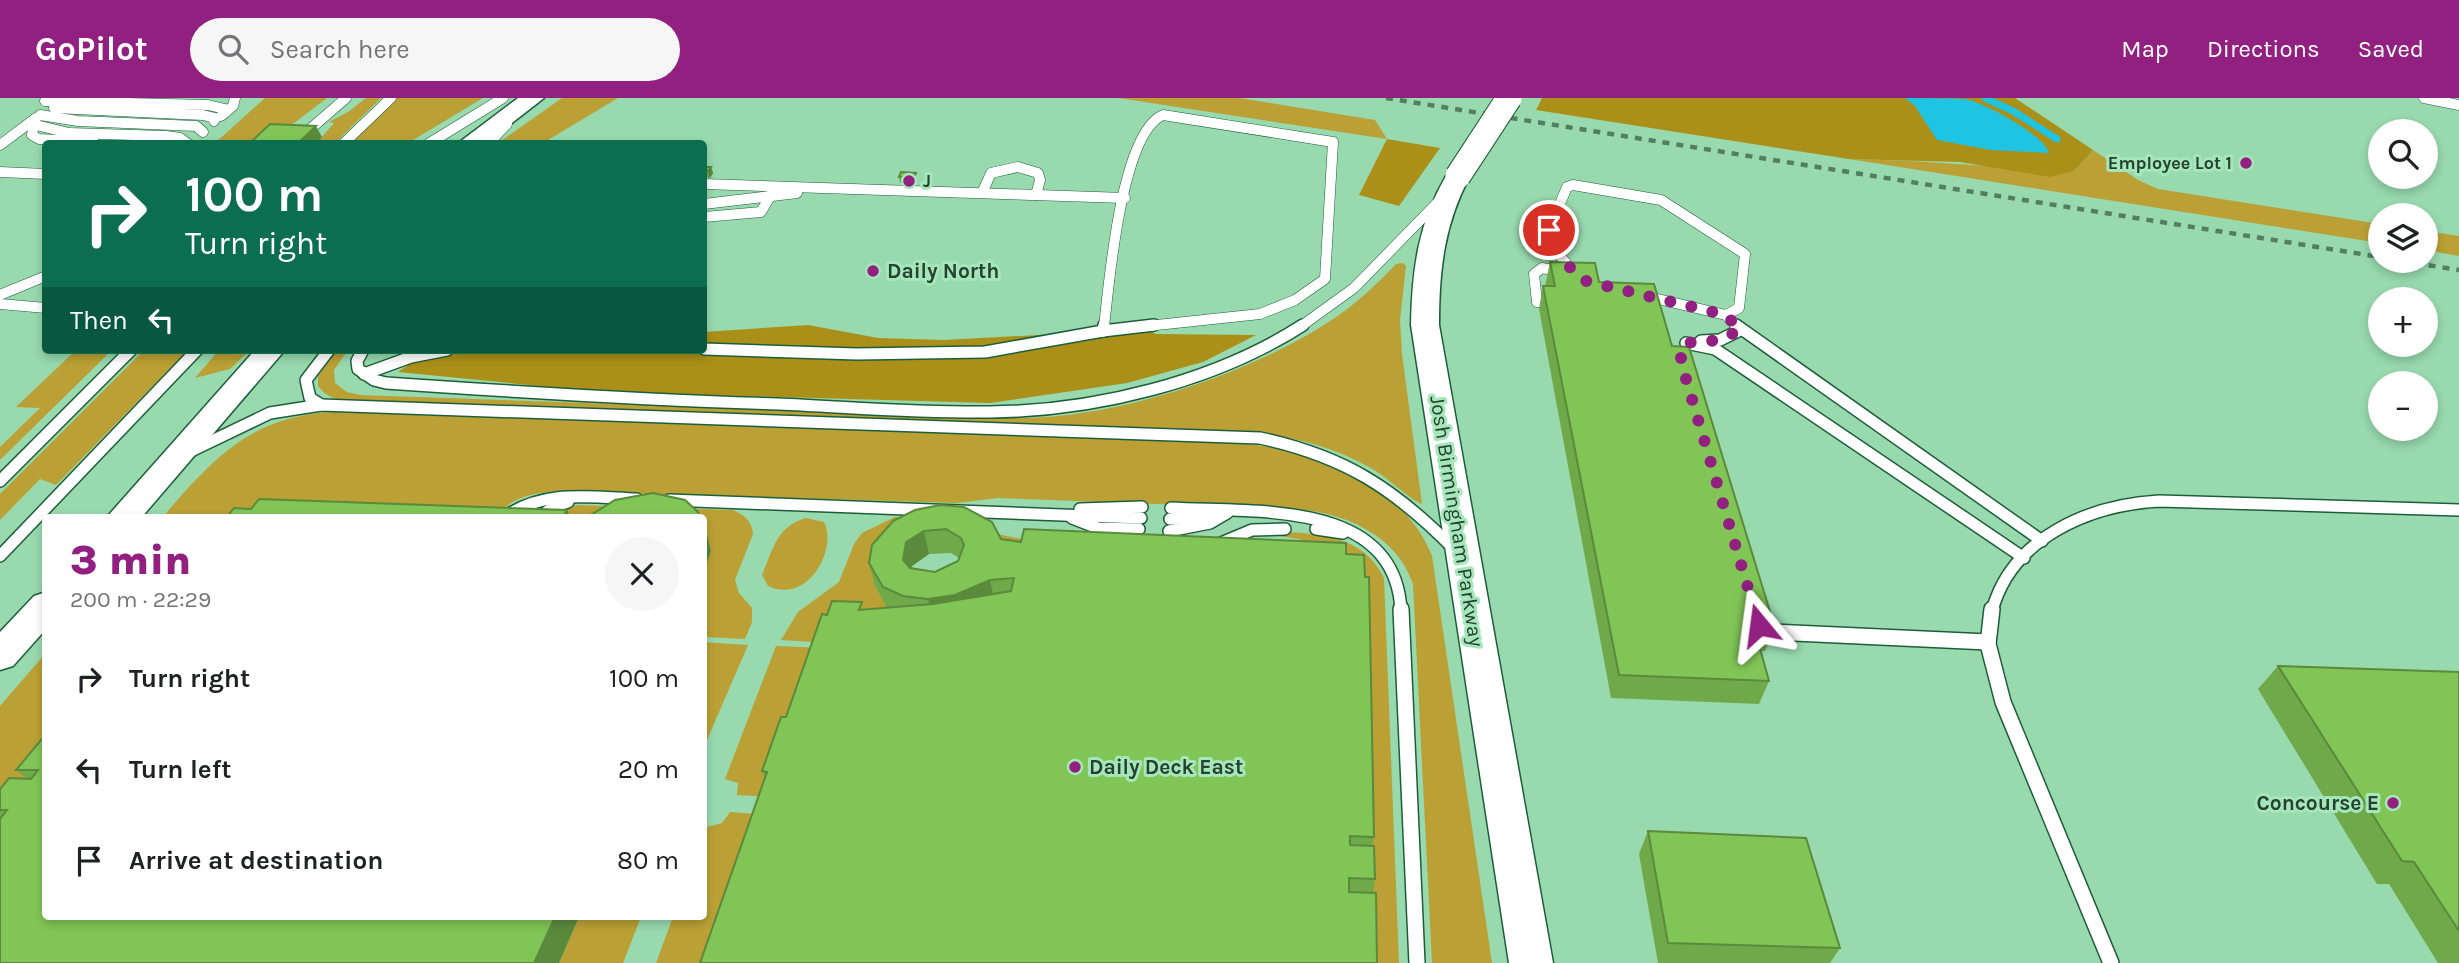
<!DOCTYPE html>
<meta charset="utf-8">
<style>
body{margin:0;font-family:Karla,sans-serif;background:#f6f6f6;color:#202124;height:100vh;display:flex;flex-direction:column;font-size:26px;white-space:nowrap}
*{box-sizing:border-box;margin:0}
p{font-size:23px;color:#757577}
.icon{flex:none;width:38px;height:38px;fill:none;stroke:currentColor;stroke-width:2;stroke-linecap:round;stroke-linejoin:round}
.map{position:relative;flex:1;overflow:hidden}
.sheet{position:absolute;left:42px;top:416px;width:665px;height:406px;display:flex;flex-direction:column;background:#fff;border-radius:7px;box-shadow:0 4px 10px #0003}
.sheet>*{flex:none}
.top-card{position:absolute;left:42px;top:42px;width:665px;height:214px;border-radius:7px;box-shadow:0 4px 10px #0003;background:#0b6e4f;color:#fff;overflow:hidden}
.buttons{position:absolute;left:2368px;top:21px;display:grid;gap:14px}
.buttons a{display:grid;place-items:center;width:70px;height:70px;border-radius:50%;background:#fff;box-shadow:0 4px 10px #0003;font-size:35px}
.pin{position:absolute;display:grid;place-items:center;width:60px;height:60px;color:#fff;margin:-30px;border:4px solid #fff;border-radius:50%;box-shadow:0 2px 7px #0007}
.me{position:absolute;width:77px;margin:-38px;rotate:344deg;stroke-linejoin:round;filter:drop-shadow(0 0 5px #0008)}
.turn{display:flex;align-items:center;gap:24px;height:147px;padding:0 28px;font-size:32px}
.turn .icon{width:91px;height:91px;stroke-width:2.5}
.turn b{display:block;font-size:49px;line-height:60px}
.then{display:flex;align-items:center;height:66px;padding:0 28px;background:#0003;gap:14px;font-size:26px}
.round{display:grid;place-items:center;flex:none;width:74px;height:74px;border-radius:37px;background:#f6f6f6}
.headline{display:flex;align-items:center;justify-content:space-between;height:119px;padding:0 28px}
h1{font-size:42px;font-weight:800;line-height:52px;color:#912080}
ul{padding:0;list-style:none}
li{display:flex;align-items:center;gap:21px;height:91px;padding:0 28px}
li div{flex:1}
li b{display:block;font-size:26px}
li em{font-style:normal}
header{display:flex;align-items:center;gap:42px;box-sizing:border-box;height:98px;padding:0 35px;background:#912080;color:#fff}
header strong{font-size:33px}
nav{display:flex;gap:38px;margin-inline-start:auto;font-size:24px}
.search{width:490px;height:63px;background:#f6f6f6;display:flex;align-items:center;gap:18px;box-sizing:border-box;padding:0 24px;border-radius:38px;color:#757577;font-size:26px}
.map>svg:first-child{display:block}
.green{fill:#baa035}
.forest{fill:#aa9018}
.water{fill:#1fc4e3}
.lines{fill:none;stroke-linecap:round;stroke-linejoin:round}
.stream{stroke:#1fc4e3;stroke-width:7}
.service-far2-casing{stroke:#1d5e3a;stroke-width:11}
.service-far1-casing{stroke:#1d5e3a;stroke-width:14}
.service-casing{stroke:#1d5e3a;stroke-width:18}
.secondary-casing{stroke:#1d5e3a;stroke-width:3}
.service-far2{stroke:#fff;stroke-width:10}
.service-far1{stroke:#fff;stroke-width:11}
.service{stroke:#fff;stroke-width:15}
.secondary{fill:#fff;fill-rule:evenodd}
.rail{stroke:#547e62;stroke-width:4.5;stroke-dasharray:7 7;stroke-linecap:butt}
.secondary-bridge-casing{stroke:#1d5e3a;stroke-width:27;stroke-linecap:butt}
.secondary-bridge{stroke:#fff;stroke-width:25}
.wall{fill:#6fa94a;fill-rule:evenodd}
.shaded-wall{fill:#5a8a3c}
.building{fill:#81c556;stroke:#5a8a3c;stroke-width:2;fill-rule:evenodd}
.route{stroke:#912080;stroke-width:12;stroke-dasharray:0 21.6}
.poi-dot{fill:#912080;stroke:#a5e7bb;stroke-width:2.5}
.labels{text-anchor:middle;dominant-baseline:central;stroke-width:6;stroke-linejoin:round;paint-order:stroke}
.far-poi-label{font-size:18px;font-weight:bold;fill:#26412f;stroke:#a5e7bb;text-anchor:end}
.poi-label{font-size:21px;font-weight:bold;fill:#26412f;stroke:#a5e7bb;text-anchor:start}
.street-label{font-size:21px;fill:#26412f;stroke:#a5e7bb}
</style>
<header>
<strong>GoPilot</strong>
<div class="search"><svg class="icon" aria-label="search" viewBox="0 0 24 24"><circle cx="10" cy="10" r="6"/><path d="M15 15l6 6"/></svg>Search here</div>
<nav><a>Map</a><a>Directions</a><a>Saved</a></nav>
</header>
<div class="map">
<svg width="2459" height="865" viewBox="0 0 2459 865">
<rect width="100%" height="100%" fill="#98d9ae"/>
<!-- green -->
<g class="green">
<path d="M265,0h62l-59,45 -54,1z"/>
<path d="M366,0h15l-46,45 -19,1 18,-21 -5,-1 19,-10z"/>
<path d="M397,0h86l-75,45 -57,1z"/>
<path d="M562,0h56l-75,45h-45z"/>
<path d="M1118,0h121l136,22 12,19z"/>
<path d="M2093,52l45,30 20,9 222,35v19l-531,-84c75,1 149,9 225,12z"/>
<path d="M2426,133l33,5v20l-33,-6z"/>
<path d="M1403,165l3,3 -6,54 2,34 20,150c-9,-2 -40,-31 -53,-37 -36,-20 -73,-29 -113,-35l-904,-30c-15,-2 -25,-4 -34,-16v-10l19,-26h11l-14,20 1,13 12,9 13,3 663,23c96,-1 223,-43 304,-95 26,-16 48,-37 69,-59z"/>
<path d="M76,252h36l-112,110v-13l40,-39 -24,-1z"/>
<path d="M144,252h44l-132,135 -16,-6 -40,41v-26z"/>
<path d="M219,252h31l-20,19 -35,9z"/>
<path d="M333,314l904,31c75,6 165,38 195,113l60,407h-60l-19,-379c-17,-50 -70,-72 -119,-75l-296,-11 -41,5 -398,-12c-26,2 -48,6 -65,27h-332c50,-58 88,-102 171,-106z"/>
<path d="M576,407l157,5c11,5 19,11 20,24l-18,46 4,13 13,15v14l-7,17 -41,-2v-66l7,-20 -7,-21v-12h-157z"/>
<path d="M895,419l73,3 34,15 30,6 5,6 -92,-18 -12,1 -58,56 14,24 -61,33 -47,-3 17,-28 41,-30 15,-38 8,-11z"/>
<path d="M806,420l18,4c14,27 -16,83 -56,64l-6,-11c11,-26 15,-49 44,-57z"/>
<path d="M1279,434c41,1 85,4 105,46l15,385h-26l-58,-418 -16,-6 -28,-4z"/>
<path d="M704,544l44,3 -44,102z"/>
<path d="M776,548l50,2 -50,149 -39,-2 1,-12 -13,-4z"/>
<path d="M45,556l1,132 -46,58v-138z"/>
<path d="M730,714l40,3 -51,148h-63l17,-46h31v-80l3,-10 15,-4z"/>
<path d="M579,819h62l-18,46h-64z"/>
</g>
<!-- forest -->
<g class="forest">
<path d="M1542,0h473l78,52 -19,21 -24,6 -90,-15 -111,-3 -313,-49z"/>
<path d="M1387,41l53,9 -41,58 -40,-11z"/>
<path d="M808,227l70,13 66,2 205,-11 6,5 101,1 -53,27 -76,21 -137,20 -390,-11 -202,-20 32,-22h274v-18z"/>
</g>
<!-- water -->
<path class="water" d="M1905,0c19,0 41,0 60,1 20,4 78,35 84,54l-58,-3 -54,-10 -22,-34z"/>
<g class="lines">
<!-- stream -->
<path class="stream" d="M1985,0l28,13 44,28"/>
<!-- service-far2 casing -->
<g class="service-far2-casing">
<g id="service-far2">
<path d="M2424,0l35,7"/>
<path d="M45,3l163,4 17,4v4"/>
<path d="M54,10l149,7 12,3 -1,3"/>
<path d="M40,17l38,6 118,5 7,6"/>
<path d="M221,18l12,-10 2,-8"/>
<path d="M35,21l1,6 33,8 97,3 14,2 8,6"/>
<path d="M35,21l-3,16 7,4 55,3"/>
<path d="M301,39l45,-39"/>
<path d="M343,46l48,-46"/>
<path d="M428,46l75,-46"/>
<path d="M488,46l19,-20"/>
<path d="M0,47l36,-27"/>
<path d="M0,74l46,2"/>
<path d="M704,86l421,14"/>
<path d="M982,95l9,-20 27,-6 20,6 2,7 -4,15"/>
<path d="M704,106l93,-11"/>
<path d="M704,119l57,-5 11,-19"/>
<path d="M1575,176l-19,-23 -7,-21 18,-43 6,-2 88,15 84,54 -6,54 -13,7"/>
<path d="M0,197l46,-19"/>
<path d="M1645,198l81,19 11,12"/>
<path d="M1549,205l-12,-1 -3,-28 8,-6 21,4"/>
<path d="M0,206l46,4"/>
<path d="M1104,229c5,-44 17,-194 59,-212l170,27 -8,137 -30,21 -35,14 -122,13"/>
<path d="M1300,229l54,-39 84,-86"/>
</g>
</g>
<!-- service-far1 casing -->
<g class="service-far1-casing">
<g id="service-far1">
<path d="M1736,227l306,216"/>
<path d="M1103,233l1,-6"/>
<path d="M1103,233l51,-6"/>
<path d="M1701,243l19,-1 20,-10"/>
<path d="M1686,245l29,6 309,209"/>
<path d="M704,251l153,5 128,-2 118,-21"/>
<path d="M363,252l-6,11 1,8 16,11 12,3c131,9 261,17 392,21 70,3 141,9 212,8 105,-1 224,-30 313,-87"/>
<path d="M364,276l47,-17 36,-7"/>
<path d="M321,307l-11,-7 -4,-18 23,-30"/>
<path d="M191,353l79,-38 51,-8 939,33c84,18 134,50 194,111"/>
<path d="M0,383l131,-131"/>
<path d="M669,402l472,18"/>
<path d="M1171,410c81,5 225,-10 230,103"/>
<path d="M1080,411l62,-2"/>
<path d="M503,420c40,-29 87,-21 134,-19"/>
<path d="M538,420l17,-12 13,-4"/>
<path d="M1072,420l26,10 41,1"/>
<path d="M1170,421l43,-4"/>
<path d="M1316,431l27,4"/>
<path d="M1169,433l41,-8 17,-10"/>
<path d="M1221,445l31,-13 33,-1"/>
<path d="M0,458l197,-206"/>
<path d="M1992,513c20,-74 98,-106 167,-110l300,9"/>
</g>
</g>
<!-- service casing -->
<g class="service-casing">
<g id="service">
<path d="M1401,511l16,354"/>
<path d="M1992,511l-4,35 15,58 108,261"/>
<path d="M1761,529l10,5 217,10"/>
</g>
</g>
<!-- secondary casing -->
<g class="secondary-casing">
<g id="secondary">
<path d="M518,0h26l-59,46h-28z"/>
<path d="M1458,71l9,2 3,5c-26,48 -31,95 -31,149l114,638h-44l-98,-638c1,-55 7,-101 35,-149l3,-5z"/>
<path d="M255,252h30l-144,168h-35z"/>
<path d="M46,494v37l-33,37 -13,4v-38l34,-36z"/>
</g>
</g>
<!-- service-far2 -->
<use href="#service-far2" class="service-far2"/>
<!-- service-far1 -->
<use href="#service-far1" class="service-far1"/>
<!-- service -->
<use href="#service" class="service"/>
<!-- secondary -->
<use href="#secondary" class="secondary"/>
<!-- rail -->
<g class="rail">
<path d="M1386,0l994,159"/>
<path d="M2401,163l58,9"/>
</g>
<!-- secondary-bridge casing -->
<g class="secondary-bridge-casing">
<path id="secondary-bridge" d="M1458,78l51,-78"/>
</g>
<!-- secondary-bridge -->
<use href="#secondary-bridge" class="secondary-bridge"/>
</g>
<!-- wall -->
<g class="wall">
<path d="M704,69h7l2,6 -3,5 -6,-1z"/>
<path d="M901,74l16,7 -2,5 -15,-1 -1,-6z"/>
<path d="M1550,164l49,20 73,64 103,282 -10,23h-4l8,30 -10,23 -148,-6 -72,-389 4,-23h2z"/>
<path d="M893,423l128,21 325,12 28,283 -2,9 3,33 -2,14 4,70 -612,-185 -3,-7 24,-54 41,-102 37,-6 23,-1 -12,-22 -6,-23zM951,455l8,5 -1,3 -23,11 -24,-4 1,-2 17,-12z"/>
<path d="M2278,568l181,6v291h-21l-49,-79h-12l-119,-195z"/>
<path d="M46,636l-46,229v-174l27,-10 -11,-9z"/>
<path d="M1648,733l192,117 -10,15h-172l-19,-109z"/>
</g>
<!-- shaded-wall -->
<g class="shaded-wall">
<path d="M316,28l6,11 -6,7h-19z"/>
<path d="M711,69l2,6 -3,5 -2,-7z"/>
<path d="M567,412l4,8h-8z"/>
<path d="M704,427l3,10 4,16 -6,18 -1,2z"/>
<path d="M924,433l5,23 -17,12 -3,18 -6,-24 3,-18z"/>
<path d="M990,482l5,23 -61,20 -6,-24z"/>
<path d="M555,819h24l-20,46h-25z"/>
</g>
<!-- building -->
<g class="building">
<path d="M270,26l46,2 -19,18h-48z"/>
<path d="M704,69h7l-3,4h-4z"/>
<path d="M901,74l15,1 -2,4h-15z"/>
<path d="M1550,164l45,1 4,19 55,2 18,62 17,1 86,281 -21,-1 15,54 -150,-6 -76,-389h12z"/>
<path d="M653,395l32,7 13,12 2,6h-48l-11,-2 -6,2h-49l29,-18z"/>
<path d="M259,401l308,11 -4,8h-337l8,-10 17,1z"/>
<path d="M940,407l24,2 28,15 9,17 20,3 3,-13 322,14v11l18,1 1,22h4l5,260 -24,-1v9l24,1 1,33 -26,-1v14l27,1 1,70h-677l67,-191 -5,-1 19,-54h5l36,-103 5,1 5,-14 30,1 -3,8 74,-6 78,-13 3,-13 -24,2 -35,15 -27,4 -25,-3 -20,-9 -14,-24 3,-18 21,-24 22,-11zM946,431l15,9 3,7 -6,16 -23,11 -25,-4 -7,-8 3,-18 18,-11z"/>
<path d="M2278,568l181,6v259l-45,-69 -12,-1z"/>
<path d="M46,636v183h509l-21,46h-534v-144l7,-9h-7v-21l9,-11 22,1 7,-9h-22z"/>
<path d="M1648,733l158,7 34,110 -172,-5z"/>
</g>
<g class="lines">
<!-- route -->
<path class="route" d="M1549,132l15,32 22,19 140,34 14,15 -20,10 -34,3 -5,6v13l78,263"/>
</g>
<!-- markers -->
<g class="poi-dot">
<circle cx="2246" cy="65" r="7"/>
<circle cx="909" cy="83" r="7"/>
<circle cx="873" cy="173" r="7"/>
<circle cx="1075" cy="669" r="7"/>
<circle cx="2393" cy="705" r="7"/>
</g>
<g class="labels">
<!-- far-poi labels -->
<g class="far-poi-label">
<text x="2232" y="65">Employee Lot 1</text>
<text x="923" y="83" text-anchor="start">J</text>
</g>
<!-- poi labels -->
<g class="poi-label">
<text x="887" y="173">Daily North</text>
<text x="1089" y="669">Daily Deck East</text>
<text x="2379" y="705" text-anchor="end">Concourse E</text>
</g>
<!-- street labels -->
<g class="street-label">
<text transform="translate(1457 423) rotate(81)">Josh Birmingham Parkway</text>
</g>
</g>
</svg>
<div class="buttons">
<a><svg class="icon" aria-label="search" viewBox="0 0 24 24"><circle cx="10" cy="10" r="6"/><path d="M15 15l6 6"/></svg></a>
<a><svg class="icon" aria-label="layers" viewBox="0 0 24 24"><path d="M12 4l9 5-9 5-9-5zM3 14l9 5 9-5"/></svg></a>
<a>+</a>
<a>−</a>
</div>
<div class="pin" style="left:1549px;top:132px;background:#d93025"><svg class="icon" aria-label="arrive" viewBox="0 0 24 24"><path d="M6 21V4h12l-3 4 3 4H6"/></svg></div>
<svg class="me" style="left:1759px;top:527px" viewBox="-20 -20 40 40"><path d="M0-17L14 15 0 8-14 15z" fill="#912080" stroke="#fff" stroke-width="4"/></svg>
<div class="top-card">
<div class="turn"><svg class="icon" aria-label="right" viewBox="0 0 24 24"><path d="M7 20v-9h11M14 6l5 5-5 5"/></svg><div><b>100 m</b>Turn right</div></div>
<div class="then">Then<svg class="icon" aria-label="left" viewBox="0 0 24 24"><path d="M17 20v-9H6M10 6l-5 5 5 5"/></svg></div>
</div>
<section class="sheet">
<div class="headline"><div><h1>3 min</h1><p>200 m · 22:29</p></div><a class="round"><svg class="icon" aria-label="close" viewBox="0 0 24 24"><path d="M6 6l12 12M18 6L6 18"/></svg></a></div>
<ul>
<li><svg class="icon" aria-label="right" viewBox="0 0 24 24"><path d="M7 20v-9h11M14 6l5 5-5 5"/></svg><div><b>Turn right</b></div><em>100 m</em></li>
<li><svg class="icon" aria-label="left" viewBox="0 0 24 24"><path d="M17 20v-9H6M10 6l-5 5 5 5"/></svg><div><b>Turn left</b></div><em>20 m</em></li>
<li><svg class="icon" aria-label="arrive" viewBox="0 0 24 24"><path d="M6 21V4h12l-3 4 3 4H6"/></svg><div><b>Arrive at destination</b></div><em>80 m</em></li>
</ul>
</section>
</div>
